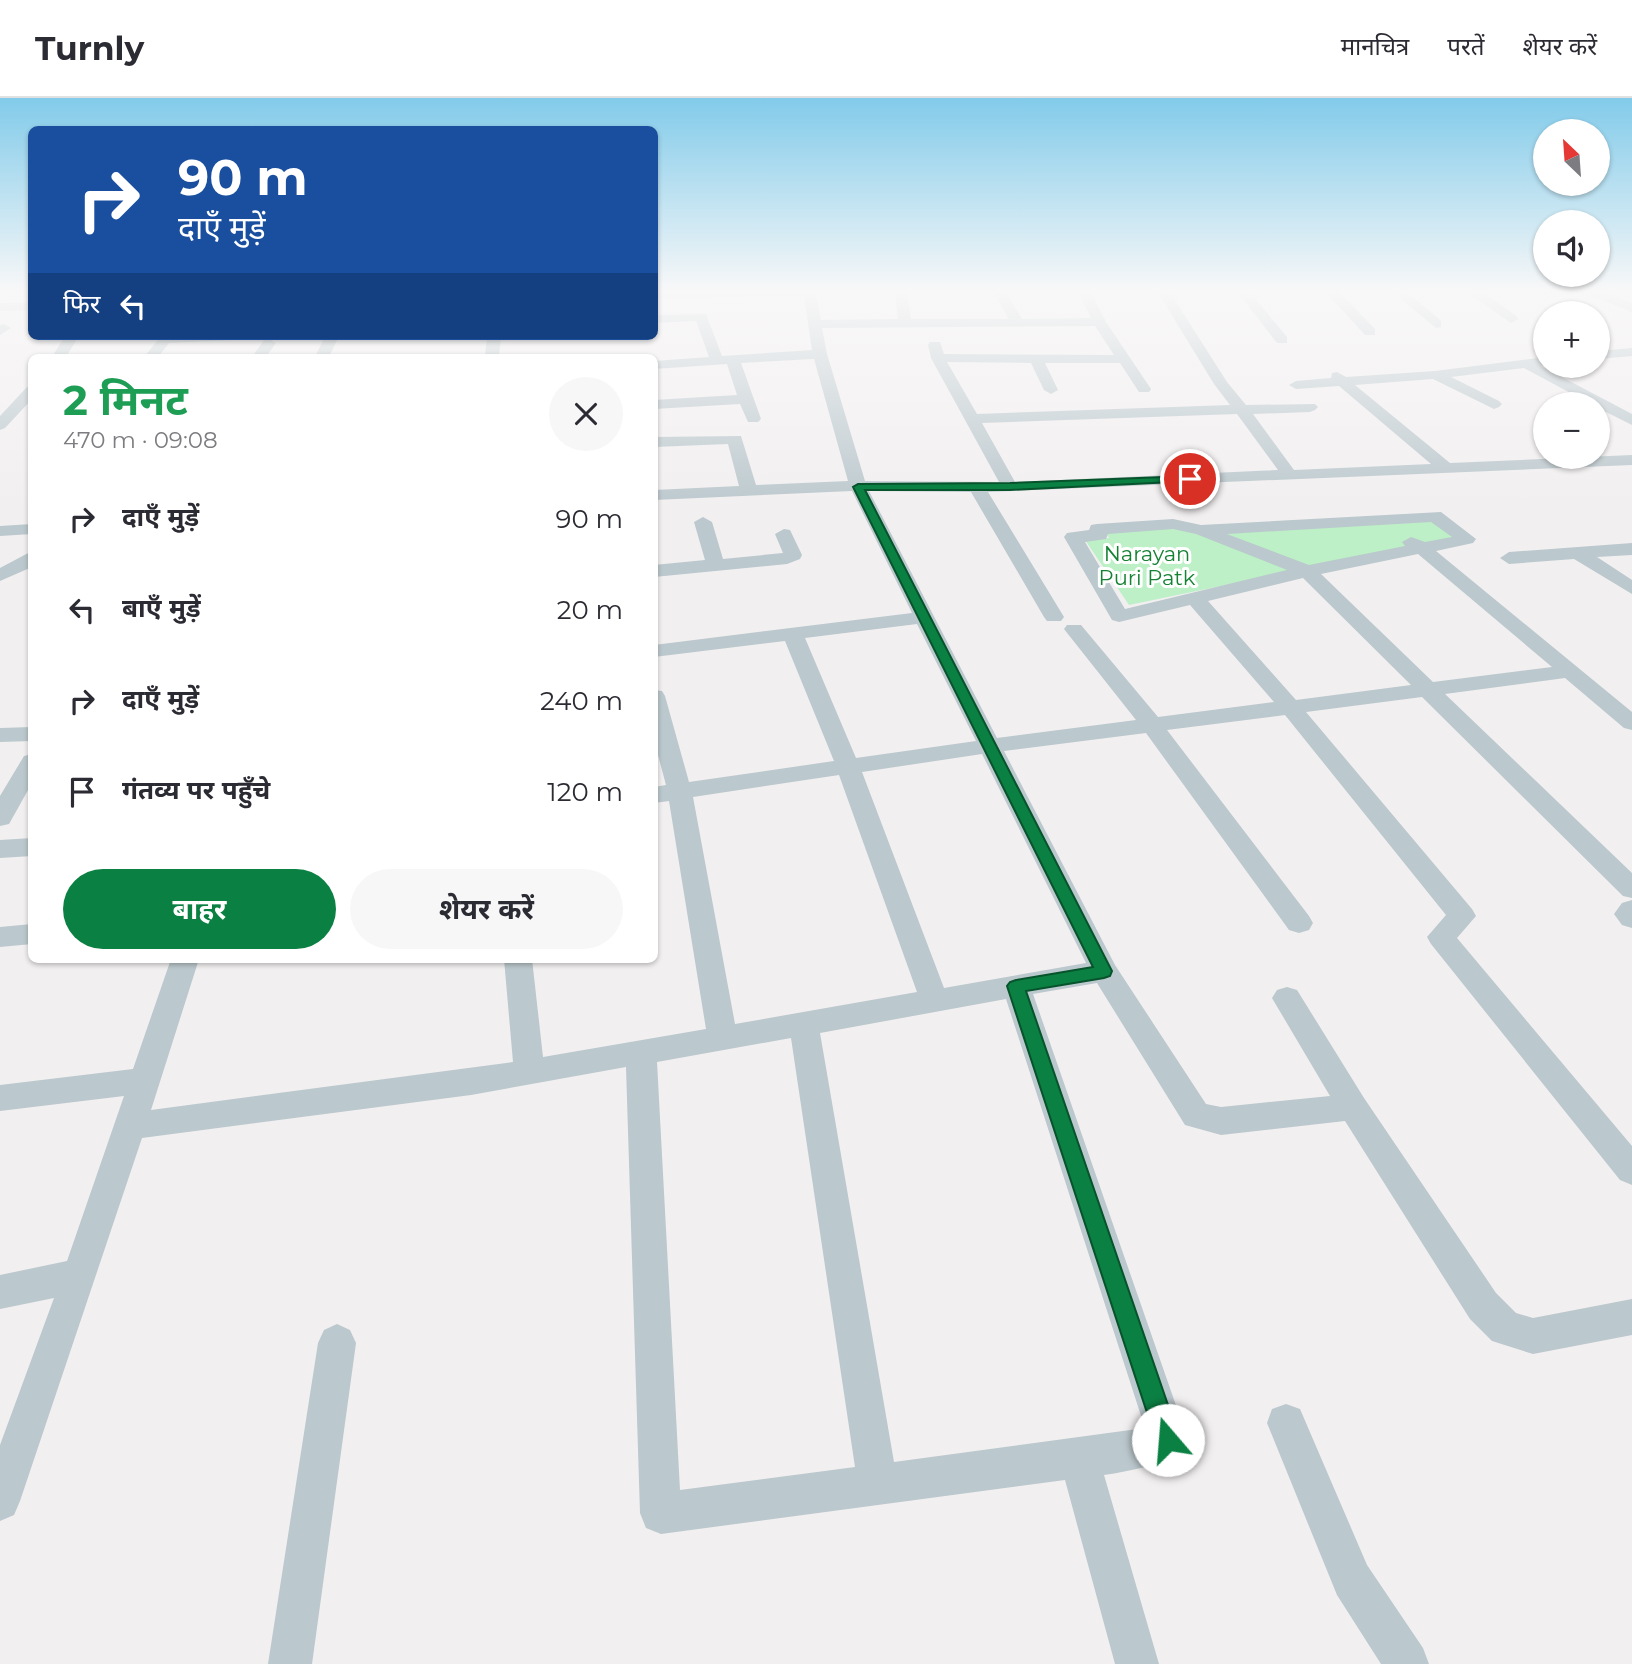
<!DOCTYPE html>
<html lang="hi">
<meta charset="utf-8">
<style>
body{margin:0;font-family:Montserrat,"Noto Sans Devanagari",sans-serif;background:#f7f7f7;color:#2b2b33;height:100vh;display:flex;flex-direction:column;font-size:26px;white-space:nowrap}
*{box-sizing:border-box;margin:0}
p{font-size:23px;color:#7c7c81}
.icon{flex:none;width:38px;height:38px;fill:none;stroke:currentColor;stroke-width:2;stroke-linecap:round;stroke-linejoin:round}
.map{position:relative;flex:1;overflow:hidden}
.sheet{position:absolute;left:28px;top:256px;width:630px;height:609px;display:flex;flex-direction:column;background:#fff;border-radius:10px;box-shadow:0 2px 5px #0004}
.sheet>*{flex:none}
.hud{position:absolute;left:28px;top:28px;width:630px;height:214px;border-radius:10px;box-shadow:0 2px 5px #0004;background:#1a4fa0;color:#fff;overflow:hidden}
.needle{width:46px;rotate:335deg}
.controls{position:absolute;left:1533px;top:21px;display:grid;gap:14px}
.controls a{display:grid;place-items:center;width:77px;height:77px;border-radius:50%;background:#fff;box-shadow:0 2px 5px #0004;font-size:35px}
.pin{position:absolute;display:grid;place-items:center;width:60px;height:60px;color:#fff;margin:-30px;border:4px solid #fff;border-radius:50%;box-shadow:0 2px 7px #0007}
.me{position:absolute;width:77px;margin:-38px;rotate:342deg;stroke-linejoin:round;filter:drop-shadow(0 0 5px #0008)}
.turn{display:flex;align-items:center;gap:24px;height:147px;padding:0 35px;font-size:32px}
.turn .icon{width:91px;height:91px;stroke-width:2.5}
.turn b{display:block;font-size:49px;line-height:60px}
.then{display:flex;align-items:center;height:66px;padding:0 35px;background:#0003;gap:14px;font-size:26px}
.round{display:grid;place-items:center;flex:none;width:74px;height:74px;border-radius:37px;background:#f7f7f7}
.head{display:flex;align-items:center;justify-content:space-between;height:119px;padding:0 35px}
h1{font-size:42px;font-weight:700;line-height:52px;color:#1e9e55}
.primary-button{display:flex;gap:14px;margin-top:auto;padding:14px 35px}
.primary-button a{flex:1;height:80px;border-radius:42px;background:#0b8043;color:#fff;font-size:28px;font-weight:700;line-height:80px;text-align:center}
.primary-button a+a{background:#f7f7f7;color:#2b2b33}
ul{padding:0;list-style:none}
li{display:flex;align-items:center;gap:21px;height:91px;padding:0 35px}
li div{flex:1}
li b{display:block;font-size:26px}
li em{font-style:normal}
header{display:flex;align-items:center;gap:42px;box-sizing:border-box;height:98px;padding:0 35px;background:#fff;border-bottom:2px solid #e1e1e2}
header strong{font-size:33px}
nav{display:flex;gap:38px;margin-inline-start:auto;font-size:24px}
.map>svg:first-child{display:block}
.green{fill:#bdf0c6}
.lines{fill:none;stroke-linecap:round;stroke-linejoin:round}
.minor{fill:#bbc8cd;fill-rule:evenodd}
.route{fill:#0b8043;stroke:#07532c;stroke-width:2}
.labels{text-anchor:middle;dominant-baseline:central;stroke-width:6;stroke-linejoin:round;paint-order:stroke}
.far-park-label{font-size:21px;fill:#158233;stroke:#fff}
</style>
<header>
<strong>Turnly</strong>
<nav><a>मानचित्र</a><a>परतें</a><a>शेयर करें</a></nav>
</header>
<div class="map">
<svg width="1632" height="1566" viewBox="0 0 1632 1566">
<rect width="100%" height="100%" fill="#f2eff0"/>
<!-- green -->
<g class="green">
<path d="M1433,422l26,19 -153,27 -87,-35z"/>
<path d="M1175,430l25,5 98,37 -169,35 -44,-65 24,-2 -4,-7z"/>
</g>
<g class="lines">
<!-- minor -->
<g class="minor">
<path d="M654,193h161l6,29 77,-1 -3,-28h12l4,28h98l-16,-28h12l17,28 69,-1 -13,-27h12l16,31 45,67 -2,3h-10l-19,-29h-75l13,27 -7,4 -7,-4 -13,-27 -84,-1 30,52 253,-9 -16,-21 -52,-85 -9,-8h13l7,6 54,85 19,23 69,-1 3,3 -3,3 -5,2 -57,2 41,56 137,-6 -92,-78 -43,3 -7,-4 7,-4 35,-3 1,-5 5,-1 9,5 89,-6 110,-14v8l-4,1 91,48v11l-34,-17v-4h-7l-67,-36 -73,9 48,24 3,3 -3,3 -5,2 -61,-30 -78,6 95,78 182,-8v10l-644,27 76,125 -3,4h-14l-3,-4 -73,-125 -102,-1 128,247 139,-18 -72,-91 3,-4h14l77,92 116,-15 -84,-97 -71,17 -7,-2 -48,-83 3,-4 22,-3 2,-5 6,-1 76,-5 28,6 240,-13 35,27 -3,4 -37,8 196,161v18l-8,-2 -59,-50 -120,16 187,179v25l-9,-2 -201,-199 -116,15 166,197 4,7 -19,22 175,208v39l-12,-5 -189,-236 -4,-7 19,-22 -161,-200 -118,15 142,186 4,7 -4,7 -10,3 -10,-3 -143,-197 -142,18 111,214 91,139 15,3 109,-11 -58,-98 5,-8 10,-3 10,3 67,108 132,195 20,20 17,5 99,-19v36l-99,19 -41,-13 -22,-22 -125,-198 -124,14 -36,-10 -88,-142 -64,11 155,446 -6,14c-26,11 -50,17 -78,21l55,189h-44l-50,-184 -404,54 -15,-6 -6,-15 -14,-446 -155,28 -329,43 -122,363 -6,14 -14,6v-76l54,-147 -54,11v-34l67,-14 57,-165 -124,15v-26l133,-16 38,-110h28l-48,151 362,-48 -9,-103h28l11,98 163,-28 -37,-228 -15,2v-16l12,-2 -12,-45v-50l8,1 3,5 24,86 145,-21 -49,-120 -131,16v-12l258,-32 -60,-122 -198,9v-10l85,-4 -11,-42 -74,3v-10l87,-1 15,49 92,-4 -34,-122 -73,4 20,56 -3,3h-10l-8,-18 -86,5v-9l83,-5 -10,-31 -73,5v-8l55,-4 -13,-36 -42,2v-8l52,-1 16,42 90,-6 -8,-54 -150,2zM1095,228l19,29 -170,-1 -4,-12h-10l-2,3 3,13 68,124 -134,-1 -38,-127 -5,-26zM1237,316l41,56 -263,12 -33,-59zM1431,424l21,15 -27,5 -14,-5 -9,5 3,4 -96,19 -82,-31zM1173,431l23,5 91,36 -162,39 -40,-67 21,-3 2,-5zM1418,456l134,113 -119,15 -112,-108zM1303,480l108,107 -115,15 -88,-99zM917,526l59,117 -120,17 -51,-120zM982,656l104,209 -142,25 -82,-216zM839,677l78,217 -182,32 -42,-227zM1006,901l139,429 -251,34 -74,-429zM791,940l64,429 -175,23 -23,-428z"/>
<path d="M1237,193h12l38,46v6h-10z"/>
<path d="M1325,193h13l37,38v6h-10z"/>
<path d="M1383,193h219l30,12v9l-42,-17h-103l29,21 2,3 -7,4 -40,-28h-60l30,26v6l-5,1 -40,-33z"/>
<path d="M32,204v8l-32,1v-8z"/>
<path d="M4,226l7,4 -11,7v-10z"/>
<path d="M65,238h14l-13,21h-14z"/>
<path d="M161,238h77l-7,4 -62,3 -11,14h-14z"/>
<path d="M325,238h14l-10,21h-14z"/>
<path d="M391,238h17l-7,4z"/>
<path d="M487,238h14l-2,21h-14z"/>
<path d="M269,241l7,4 -10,14h-14l12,-17z"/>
<path d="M1632,250v8l-34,3v-8z"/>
<path d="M32,288v13l-27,29 -5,2v-14l27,-29z"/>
<path d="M703,419l9,5 11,37 60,-6 -8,-19 9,-5 6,1 12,25 -2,4 -13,5 -133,13v-12l51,-5 -11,-38z"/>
<path d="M32,426v10l-32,2v-10z"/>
<path d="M1632,445v12l-35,2 35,23v14l-58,-35 -65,5 -9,-6 9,-6z"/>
<path d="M32,453v16l-32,14v-13z"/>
<path d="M32,629v14l-32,1v-14z"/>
<path d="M32,656v29l-23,41 -9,2v-30l24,-40z"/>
<path d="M32,740v18l-32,2v-18z"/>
<path d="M1632,802v28l-10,-3 -8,-11 8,-11z"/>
<path d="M32,826v20l-32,3v-20z"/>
<path d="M337,1226l13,6 6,13 -44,321h-44l50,-321 6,-13z"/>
<path d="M1286,1306l14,5 67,156 56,83 6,16h-48l-44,-69 -70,-172 5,-14z"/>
</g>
</g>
<!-- sky -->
<linearGradient id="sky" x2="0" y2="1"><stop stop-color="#82cbea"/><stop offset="0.47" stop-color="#f9f8f8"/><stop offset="1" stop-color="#f9f8f8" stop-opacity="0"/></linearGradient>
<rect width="1632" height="412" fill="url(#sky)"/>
<!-- route -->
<path class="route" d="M1190,378l3,1v4l-183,9h-145l247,481 -2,5 -6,2 -78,13 154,449 -3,8 -9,4 -8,-4 -4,-8 -149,-454 3,-4 6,-2 77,-13 -240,-480 5,-3 152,-1z"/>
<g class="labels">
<!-- far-park labels -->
<g class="far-park-label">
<text x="1147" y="455">Narayan<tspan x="1147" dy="24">Puri Patk</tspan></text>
</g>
</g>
</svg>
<div class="controls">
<a><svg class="needle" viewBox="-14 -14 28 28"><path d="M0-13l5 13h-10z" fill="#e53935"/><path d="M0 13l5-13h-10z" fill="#7c7c81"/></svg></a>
<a><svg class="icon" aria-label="sound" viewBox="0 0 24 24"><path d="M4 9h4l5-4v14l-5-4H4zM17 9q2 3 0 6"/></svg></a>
<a>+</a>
<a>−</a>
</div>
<div class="pin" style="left:1190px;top:381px;background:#d93025"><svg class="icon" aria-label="arrive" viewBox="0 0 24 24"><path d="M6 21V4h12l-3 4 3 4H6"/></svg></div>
<svg class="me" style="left:1168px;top:1342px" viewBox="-20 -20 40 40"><circle r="19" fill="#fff"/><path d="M0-13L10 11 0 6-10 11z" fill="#0b8043"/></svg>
<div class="hud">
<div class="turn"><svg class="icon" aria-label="right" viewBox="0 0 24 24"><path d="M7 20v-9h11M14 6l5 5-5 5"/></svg><div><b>90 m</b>दाएँ मुड़ें</div></div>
<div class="then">फिर<svg class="icon" aria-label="left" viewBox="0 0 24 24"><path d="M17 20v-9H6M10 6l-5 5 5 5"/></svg></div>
</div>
<section class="sheet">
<div class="head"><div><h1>2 मिनट</h1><p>470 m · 09:08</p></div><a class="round"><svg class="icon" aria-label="close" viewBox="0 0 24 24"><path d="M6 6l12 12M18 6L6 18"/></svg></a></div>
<ul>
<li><svg class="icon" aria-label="right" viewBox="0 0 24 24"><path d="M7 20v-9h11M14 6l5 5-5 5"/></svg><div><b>दाएँ मुड़ें</b></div><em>90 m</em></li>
<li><svg class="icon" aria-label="left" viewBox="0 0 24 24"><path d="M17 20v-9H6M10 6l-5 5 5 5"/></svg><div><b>बाएँ मुड़ें</b></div><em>20 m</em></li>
<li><svg class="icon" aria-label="right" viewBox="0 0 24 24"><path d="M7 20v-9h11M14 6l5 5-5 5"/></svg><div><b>दाएँ मुड़ें</b></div><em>240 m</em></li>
<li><svg class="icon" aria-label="arrive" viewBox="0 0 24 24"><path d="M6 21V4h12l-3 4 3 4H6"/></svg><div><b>गंतव्य पर पहुँचे</b></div><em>120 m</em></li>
</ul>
<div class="primary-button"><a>बाहर</a><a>शेयर करें</a></div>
</section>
</div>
